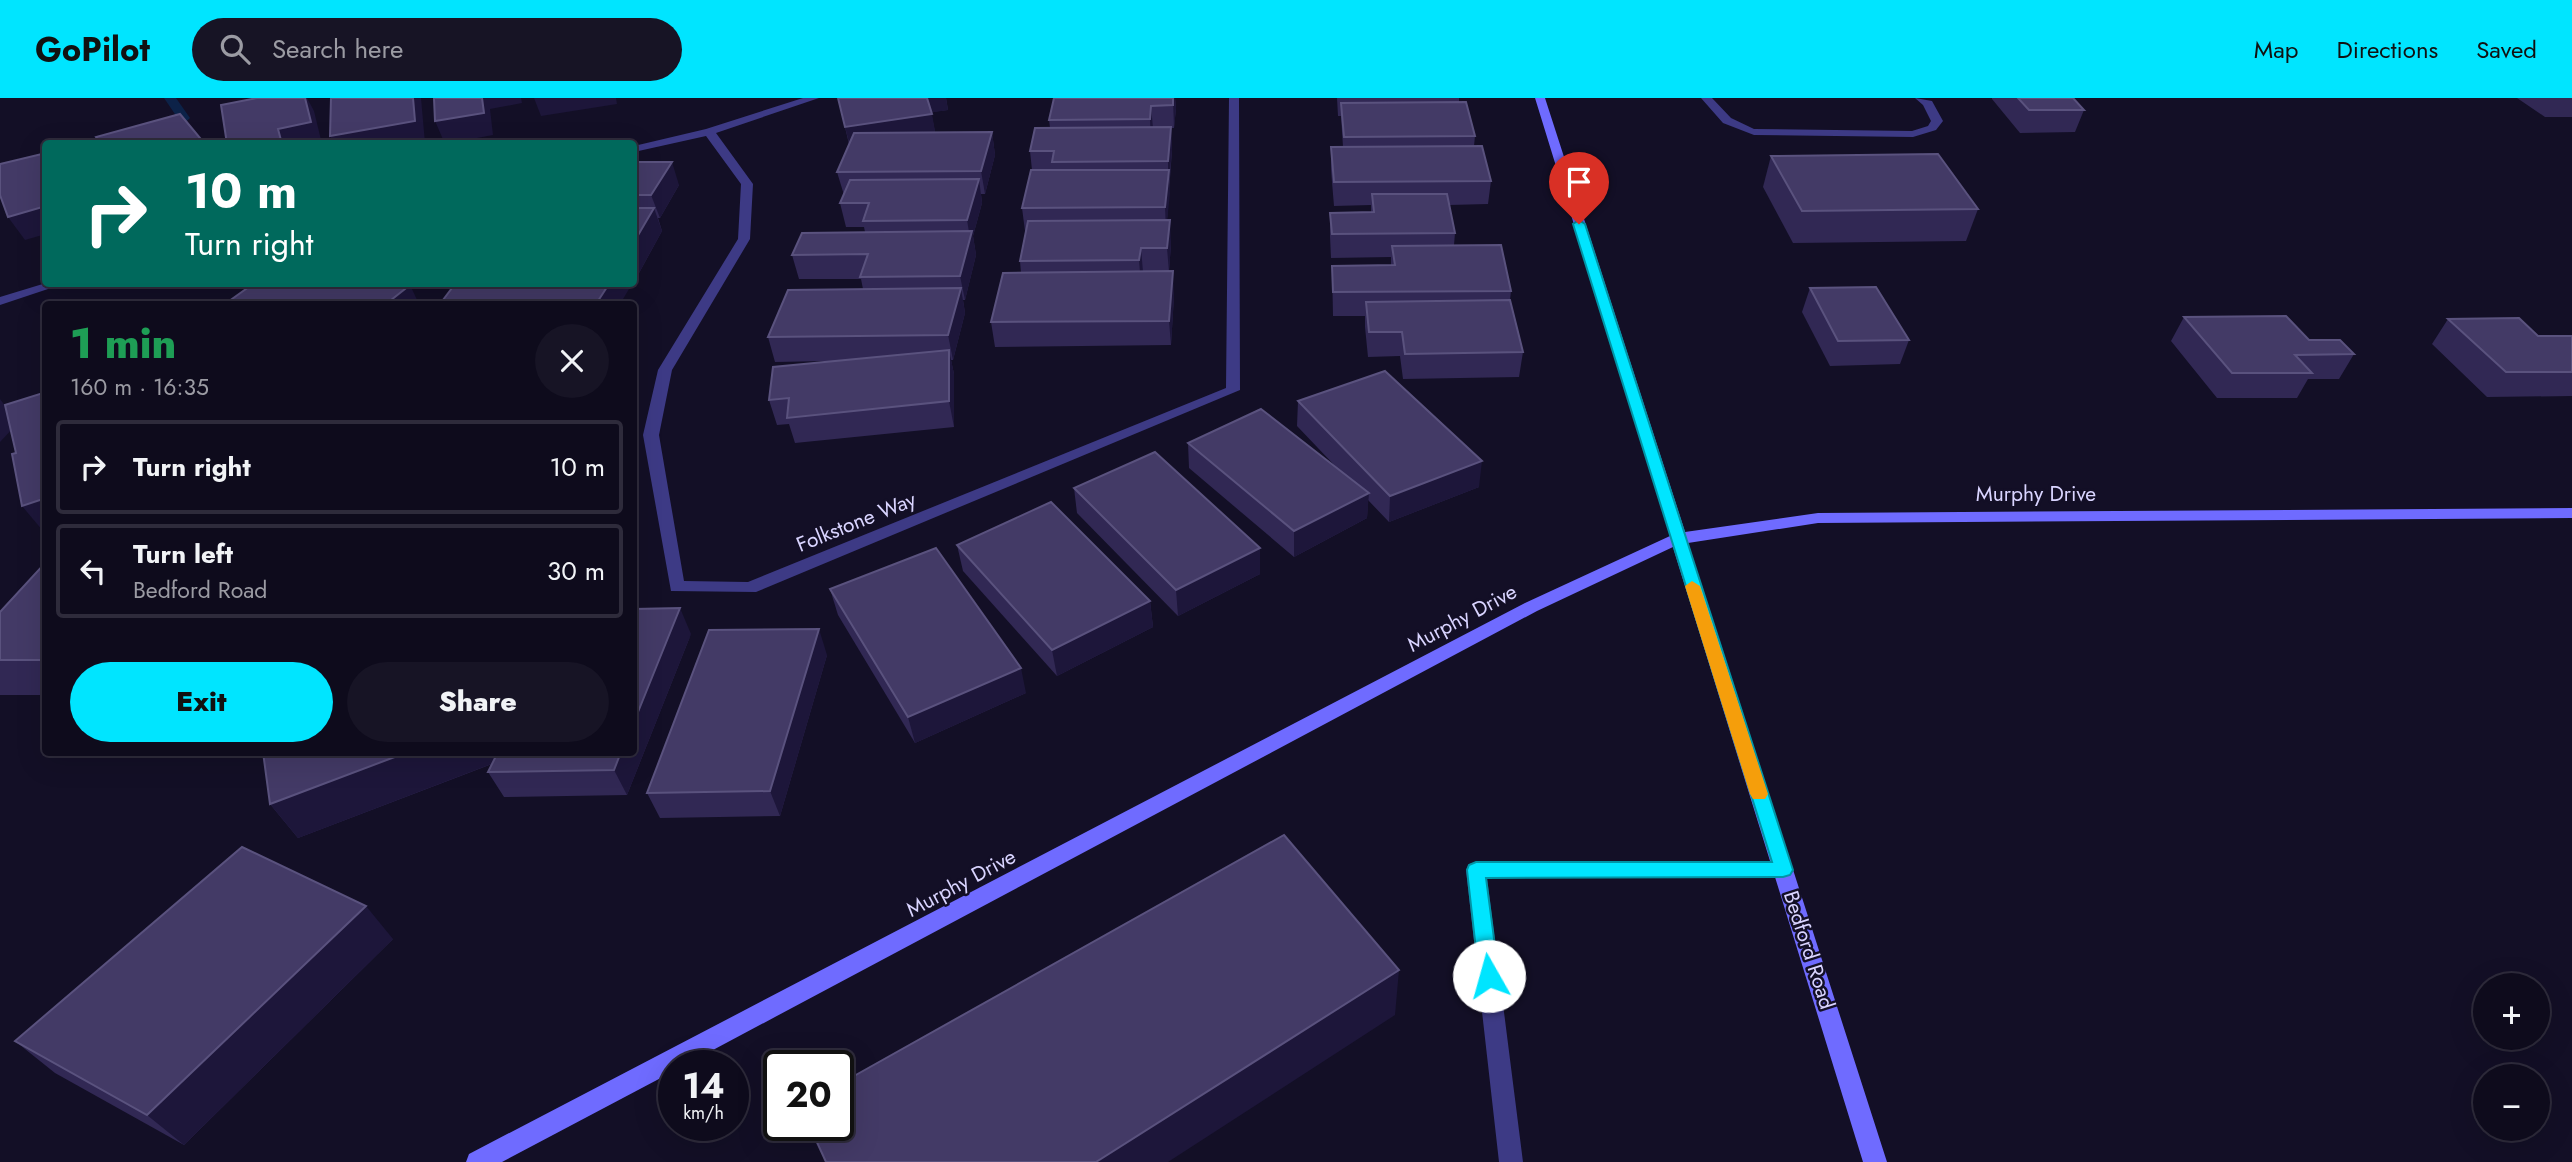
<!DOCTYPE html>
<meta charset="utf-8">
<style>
body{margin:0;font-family:Jost,sans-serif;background:#171425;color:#f1f3f6;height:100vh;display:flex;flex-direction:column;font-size:26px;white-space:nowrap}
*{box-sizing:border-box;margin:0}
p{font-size:23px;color:#9b9ba3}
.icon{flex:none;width:38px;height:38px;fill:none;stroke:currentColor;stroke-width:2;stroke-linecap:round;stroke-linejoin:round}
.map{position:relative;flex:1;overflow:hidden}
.side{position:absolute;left:42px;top:203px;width:595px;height:455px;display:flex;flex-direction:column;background:#0e0b1c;border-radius:7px;box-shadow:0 7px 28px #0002,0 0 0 2px #2e2b3b}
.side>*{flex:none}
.banner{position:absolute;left:42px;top:42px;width:595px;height:147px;border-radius:7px;box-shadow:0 7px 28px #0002,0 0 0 2px #2e2b3b;background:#00695c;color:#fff;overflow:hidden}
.controls{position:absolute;left:2473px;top:875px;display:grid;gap:14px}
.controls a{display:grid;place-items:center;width:77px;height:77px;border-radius:50%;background:#0e0b1c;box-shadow:0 7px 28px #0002,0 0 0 2px #2e2b3b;font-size:35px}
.speed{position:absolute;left:658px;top:952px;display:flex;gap:14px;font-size:35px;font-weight:700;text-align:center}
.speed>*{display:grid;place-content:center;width:91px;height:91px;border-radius:50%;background:#0e0b1c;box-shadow:0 7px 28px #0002,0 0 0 2px #2e2b3b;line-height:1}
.speed small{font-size:18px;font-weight:400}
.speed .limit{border:4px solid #111;border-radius:10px;background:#fff;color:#111}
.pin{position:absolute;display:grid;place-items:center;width:60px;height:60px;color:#fff;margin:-72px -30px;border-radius:50% 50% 50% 0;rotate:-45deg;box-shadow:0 0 7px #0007}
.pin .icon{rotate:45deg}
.me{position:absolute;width:77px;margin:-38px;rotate:353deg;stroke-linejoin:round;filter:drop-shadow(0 0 5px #0008)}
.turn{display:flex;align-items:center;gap:24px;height:147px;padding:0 28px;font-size:32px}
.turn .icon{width:91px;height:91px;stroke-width:2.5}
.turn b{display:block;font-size:49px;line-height:60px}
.round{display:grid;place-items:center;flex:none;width:74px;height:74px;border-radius:37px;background:#171425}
.overview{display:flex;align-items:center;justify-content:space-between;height:119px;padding:0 28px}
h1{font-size:42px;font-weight:800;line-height:52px;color:#1e9e55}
.button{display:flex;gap:14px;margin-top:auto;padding:14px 28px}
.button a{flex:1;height:80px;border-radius:42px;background:#00e5ff;color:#111;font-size:28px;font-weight:800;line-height:80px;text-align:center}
.button a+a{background:#171425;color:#f1f3f6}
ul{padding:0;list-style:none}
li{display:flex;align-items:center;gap:21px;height:94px;margin:0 14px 10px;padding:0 14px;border:4px solid #2e2b3b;border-radius:7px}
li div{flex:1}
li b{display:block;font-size:26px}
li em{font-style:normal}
header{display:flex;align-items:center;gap:42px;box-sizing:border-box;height:98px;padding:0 35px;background:#00e5ff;color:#111}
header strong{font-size:33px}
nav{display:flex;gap:38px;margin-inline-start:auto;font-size:24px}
.search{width:490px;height:63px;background:#171425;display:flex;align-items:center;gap:18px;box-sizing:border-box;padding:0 24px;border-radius:38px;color:#9b9ba3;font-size:26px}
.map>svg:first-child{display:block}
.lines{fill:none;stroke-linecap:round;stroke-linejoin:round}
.stream{fill:#0c2248;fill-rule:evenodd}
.lane{fill:#3d3a85;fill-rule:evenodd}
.street{fill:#3d3a85;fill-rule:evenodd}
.secondary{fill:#6f6bff;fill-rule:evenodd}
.wall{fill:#312854}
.shaded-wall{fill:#1d163a}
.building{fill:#433a66;stroke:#5a527e;stroke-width:2}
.route{fill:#00e5ff;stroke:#0095a6;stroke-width:2}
.slow{fill:#f59e0b}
.labels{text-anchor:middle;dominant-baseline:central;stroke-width:5;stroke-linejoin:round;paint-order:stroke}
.street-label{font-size:21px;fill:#d9d4ff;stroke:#130f26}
</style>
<header>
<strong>GoPilot</strong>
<div class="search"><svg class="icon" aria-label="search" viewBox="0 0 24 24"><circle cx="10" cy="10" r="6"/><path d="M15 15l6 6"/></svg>Search here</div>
<nav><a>Map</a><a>Directions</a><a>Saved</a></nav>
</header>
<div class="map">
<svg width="2572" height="1064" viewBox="0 0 2572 1064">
<rect width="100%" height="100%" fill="#130f26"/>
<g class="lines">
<!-- stream -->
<path class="stream" d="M164,0h12l14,20 -14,13 -14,4 -6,-4c4,-6 15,-8 21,-14z"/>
<!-- lane -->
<g class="lane">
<path d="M1701,0h11l19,20 23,11 158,2 16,-5 3,-5 -8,-16 -8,-7 17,3 11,20 -7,9 -23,7 -159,-2 -31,-12z"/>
<path d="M1476,764h307l7,2 3,6 -3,6 -7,2h-296l36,284h-24l-33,-292 3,-6z"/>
</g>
<!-- street -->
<g class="street">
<path d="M803,0h16l-103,35 37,51 -3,55 -78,131 -13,65 25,146 64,1 478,-194 3,-290h10l1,292 -484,202 -85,-1 -28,-156 15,-65 80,-131 3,-55 -35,-48 -72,16v-6l72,-17z"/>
<path d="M46,185l17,1 -63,21v-8z"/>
</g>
<!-- secondary -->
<path class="secondary" d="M1535,0h10l140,434 133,-19 754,-5v10l-754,5 -130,20 199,619h-24l-190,-615 -136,64 -854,455h-9v5l-172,91h-36l3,-8 1056,-551 145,-67z"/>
</g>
<!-- wall -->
<g class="wall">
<path d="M838,0h108l2,12 -17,2 4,20h57l3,23 -10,39h-4l1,9 -9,33 3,19 -11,45h-2l2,13 -12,47h-2l3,14v53l-159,16 -6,-19 -12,1 -8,-25 58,-39 -52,1 -7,-25 95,-48 -2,-10h-62l-7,-24 73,-23 -1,-5h-18l-6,-24 4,-8 -7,-23 12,-28z"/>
<path d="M1175,0l1,10 -2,20h-3l1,22 -5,70 4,24 -2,27 5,25 -3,49 -176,2 -4,-25 30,-49 -1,-12 6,-30h-1l-3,-23 10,-38 -2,-19 20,-23 -1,-8z"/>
<path d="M1337,0h122v4l16,34 -1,10 17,35 -3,23 -39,1 6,28 -1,12 57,46 -1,9 13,52 -4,25 -116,2 -3,-23 -32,1 -3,-30v-11h-32l-1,-50 59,-1v-8l-60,1 -1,-22v-23l41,-1v-7l-37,1 -3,-36v-23h12l-2,-31h-3z"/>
<path d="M1992,0h81l11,12 -9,22 -55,1 -28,-34z"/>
<path d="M2517,0h55v19h-27z"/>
<path d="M1771,58l207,53 -12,32 -173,2 -30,-56z"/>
<path d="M634,64l45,23 -19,33h-2l4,13 -23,42h-5z"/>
<path d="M1810,190l99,52 -9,24 -70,2 -28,-54z"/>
<path d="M2184,219l125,23 45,14 -15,25h-31l-11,19h-80l-46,-57z"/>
<path d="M2448,221l90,17h34v60l-85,1 -55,-53z"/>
<path d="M1298,303l181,86 -90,35 -21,-22 -1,18 -73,39 -105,-89 -1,-25 150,26 -41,-43z"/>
<path d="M1074,390l186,60v26l-82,42 -101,-103z"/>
<path d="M957,447l193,56 3,26 -96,49 -94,-105z"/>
<path d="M46,464v133h-46v-83z"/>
<path d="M830,491l196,104 -111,50 -77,-128z"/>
<path d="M691,536l-64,161 -123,2 -16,-25 4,-8 -194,74 -28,-34 -7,-52h371z"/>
<path d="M827,557l-47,161 -120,2 -13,-25z"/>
<path d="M393,841l-209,206 -129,-72 -40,-32z"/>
</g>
<!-- shaded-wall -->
<g class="shaded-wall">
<path d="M305,0h2l7,13 8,33h-40l-4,-15z"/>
<path d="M413,0h8l4,45 -91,1 -4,-8z"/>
<path d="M482,0h39l1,5 -32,6 3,26 -48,9 -10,-23z"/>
<path d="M534,0h82l1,6 -76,12z"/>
<path d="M925,0h21l2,12 -20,3z"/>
<path d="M1173,0h2l1,10 -2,20z"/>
<path d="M1151,8l2,22 -2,14 -1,-23z"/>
<path d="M932,16l4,23 -85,13 -6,-23z"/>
<path d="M1171,29l1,23 -3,33 1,10 -4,38 -1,-24 3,-36v-10z"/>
<path d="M992,34l3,23 -10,39 -4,-23z"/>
<path d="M672,64l7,23 -19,33 -9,-23z"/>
<path d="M979,81l3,24 -9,33 3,19 -11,45 -5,-24 10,-38 -3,-18z"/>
<path d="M46,108v28l-21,6 -17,-23z"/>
<path d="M654,110l8,23 -23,42 -5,-14v-17z"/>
<path d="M1170,122l1,24 -2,28 -2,-24z"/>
<path d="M1141,150l2,24 -2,13 -2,-25z"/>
<path d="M1173,173l1,25 -3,49 -2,-24z"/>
<path d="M609,186h23l-12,20h-24z"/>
<path d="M410,187l9,19h-33z"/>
<path d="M961,190l4,25 -12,47 -5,-25z"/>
<path d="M949,252l5,24v53l-5,-26z"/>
<path d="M0,301l18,24 -18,19z"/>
<path d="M1482,363l-3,26 -90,35 1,-26z"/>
<path d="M1369,395l-2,25 -73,39v-26z"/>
<path d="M46,400v32l-3,1 -21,-25z"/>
<path d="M1260,450v26l-82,42 -2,-26z"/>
<path d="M1150,503l3,26 -96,49 -5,-26z"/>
<path d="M680,510l11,26 -64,161 -13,-25 7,-18h13v-30z"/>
<path d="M819,531l8,26 -47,161 -10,-25z"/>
<path d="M1021,570l5,25 -111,50 -7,-26z"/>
<path d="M408,654h97l2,6 -209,80 -28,-34z"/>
<path d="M366,808l27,33 -209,206 -37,-30z"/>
<path d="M1399,872l-4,45 -227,147h-72z"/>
</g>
<!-- building -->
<g class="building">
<path d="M257,0h48l6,24 -33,7 4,15h-55l-6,-39z"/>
<path d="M331,0h82l2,23 -85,15z"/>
<path d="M434,0h48l2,15 -49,8z"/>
<path d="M838,0h89l5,16 -87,13z"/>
<path d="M1054,0h119v7l-22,1 -1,13 -101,1z"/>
<path d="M2018,0h55l11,12h-55z"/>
<path d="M1466,4l9,34 -131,1 -3,-34z"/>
<path d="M180,16l25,30h-104l-5,-7z"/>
<path d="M1171,29l-3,34 -116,1 2,-11h-24l5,-23z"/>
<path d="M992,34l-11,39 -144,1 17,-39z"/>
<path d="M1482,48l9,35 -157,1 -3,-35z"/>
<path d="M46,55v53l-38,11 -8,-22v-31z"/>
<path d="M1938,56l40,55 -176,2 -31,-55z"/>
<path d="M634,64h38l-21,33h-17z"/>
<path d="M1031,72h138l-4,37 -143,1z"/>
<path d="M979,81l-12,41 -104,1 6,-18h-29l10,-23z"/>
<path d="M1372,96h75l8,39 -123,1 -2,-21 44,-1z"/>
<path d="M634,110h20l-20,34z"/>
<path d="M1170,122l-3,28h-26l-2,12 -119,1 8,-40z"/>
<path d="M972,133l-12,45 -100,1 8,-23 -76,1 10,-22z"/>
<path d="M1501,147l10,46 -178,1 -1,-26 63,-1 -3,-19z"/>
<path d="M1173,173l-4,50 -178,1 12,-49z"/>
<path d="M253,186h145l12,1 -24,19h-161z"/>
<path d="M455,186h154l-13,20h-156z"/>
<path d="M1876,189l33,53 -71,1 -28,-53z"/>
<path d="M961,190l-13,47 -180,2 20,-47z"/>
<path d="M1510,202l13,52 -118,2 -3,-22h-33l-3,-30z"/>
<path d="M2286,218l23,24h31l14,14 -59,1 17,18h-80l-48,-56z"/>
<path d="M2519,220l19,18h34v36h-66l-58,-53z"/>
<path d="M949,252v51l-162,17 2,-20 -20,2 4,-33z"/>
<path d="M1385,273l97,90 -92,35 -92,-95z"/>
<path d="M46,294v106l-24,8 -10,-52 4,-1 -11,-48z"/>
<path d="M1261,311l108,84 -75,38 -106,-88z"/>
<path d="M1155,354l105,96 -84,42 -102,-102z"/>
<path d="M1051,404l99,99 -98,49 -95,-105z"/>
<path d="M936,450l85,120 -113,49 -78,-128z"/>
<path d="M46,464v98h-46v-48z"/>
<path d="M680,510l-46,114v-113z"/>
<path d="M819,531l-49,162 -123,2 62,-163z"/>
<path d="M263,654h145l-138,52z"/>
<path d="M498,654h123l-7,18 -126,2z"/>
<path d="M1284,737l115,135 -303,192h-270l-17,-37h29v-40z"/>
<path d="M242,749l124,59 -219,209 -132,-74z"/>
</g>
<!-- route -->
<path class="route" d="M1579,122l6,4 208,646 -3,5 -7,2 -297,1 13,98 -3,6 -7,3 -7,-3 -3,-6 -12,-106 2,-5 7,-3h296l-199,-638z"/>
<!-- slow -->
<path class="slow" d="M1692,483l8,5 68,208 -3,5h-12l-3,-5 -65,-208z"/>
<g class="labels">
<!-- street labels -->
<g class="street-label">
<text x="2036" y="396">Murphy Drive</text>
<text transform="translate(856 424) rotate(-22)">Folkstone Way</text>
<text transform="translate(1462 520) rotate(-28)">Murphy Drive</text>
<text transform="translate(961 785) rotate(-28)">Murphy Drive</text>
<text transform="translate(1809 852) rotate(72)">Bedford Road</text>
</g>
</g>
</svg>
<div class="controls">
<a>+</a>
<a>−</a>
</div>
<div class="speed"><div>14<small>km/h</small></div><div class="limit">20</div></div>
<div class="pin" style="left:1579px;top:126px;background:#d93025"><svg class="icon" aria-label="arrive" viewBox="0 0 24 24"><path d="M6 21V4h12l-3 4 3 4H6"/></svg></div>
<svg class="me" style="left:1489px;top:878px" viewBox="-20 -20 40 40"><circle r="19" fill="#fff"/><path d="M0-13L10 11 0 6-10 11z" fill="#00e5ff"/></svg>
<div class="banner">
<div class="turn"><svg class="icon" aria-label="right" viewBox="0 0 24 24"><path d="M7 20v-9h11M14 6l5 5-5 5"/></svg><div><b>10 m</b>Turn right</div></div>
</div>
<section class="side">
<div class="overview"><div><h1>1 min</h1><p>160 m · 16:35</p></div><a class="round"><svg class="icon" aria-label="close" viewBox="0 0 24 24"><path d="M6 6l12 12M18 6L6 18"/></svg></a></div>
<ul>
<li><svg class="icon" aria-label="right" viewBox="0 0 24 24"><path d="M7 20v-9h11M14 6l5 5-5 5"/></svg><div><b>Turn right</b></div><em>10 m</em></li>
<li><svg class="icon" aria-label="left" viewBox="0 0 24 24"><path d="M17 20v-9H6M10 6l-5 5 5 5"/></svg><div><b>Turn left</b><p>Bedford Road</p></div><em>30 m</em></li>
</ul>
<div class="button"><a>Exit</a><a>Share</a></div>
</section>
</div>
